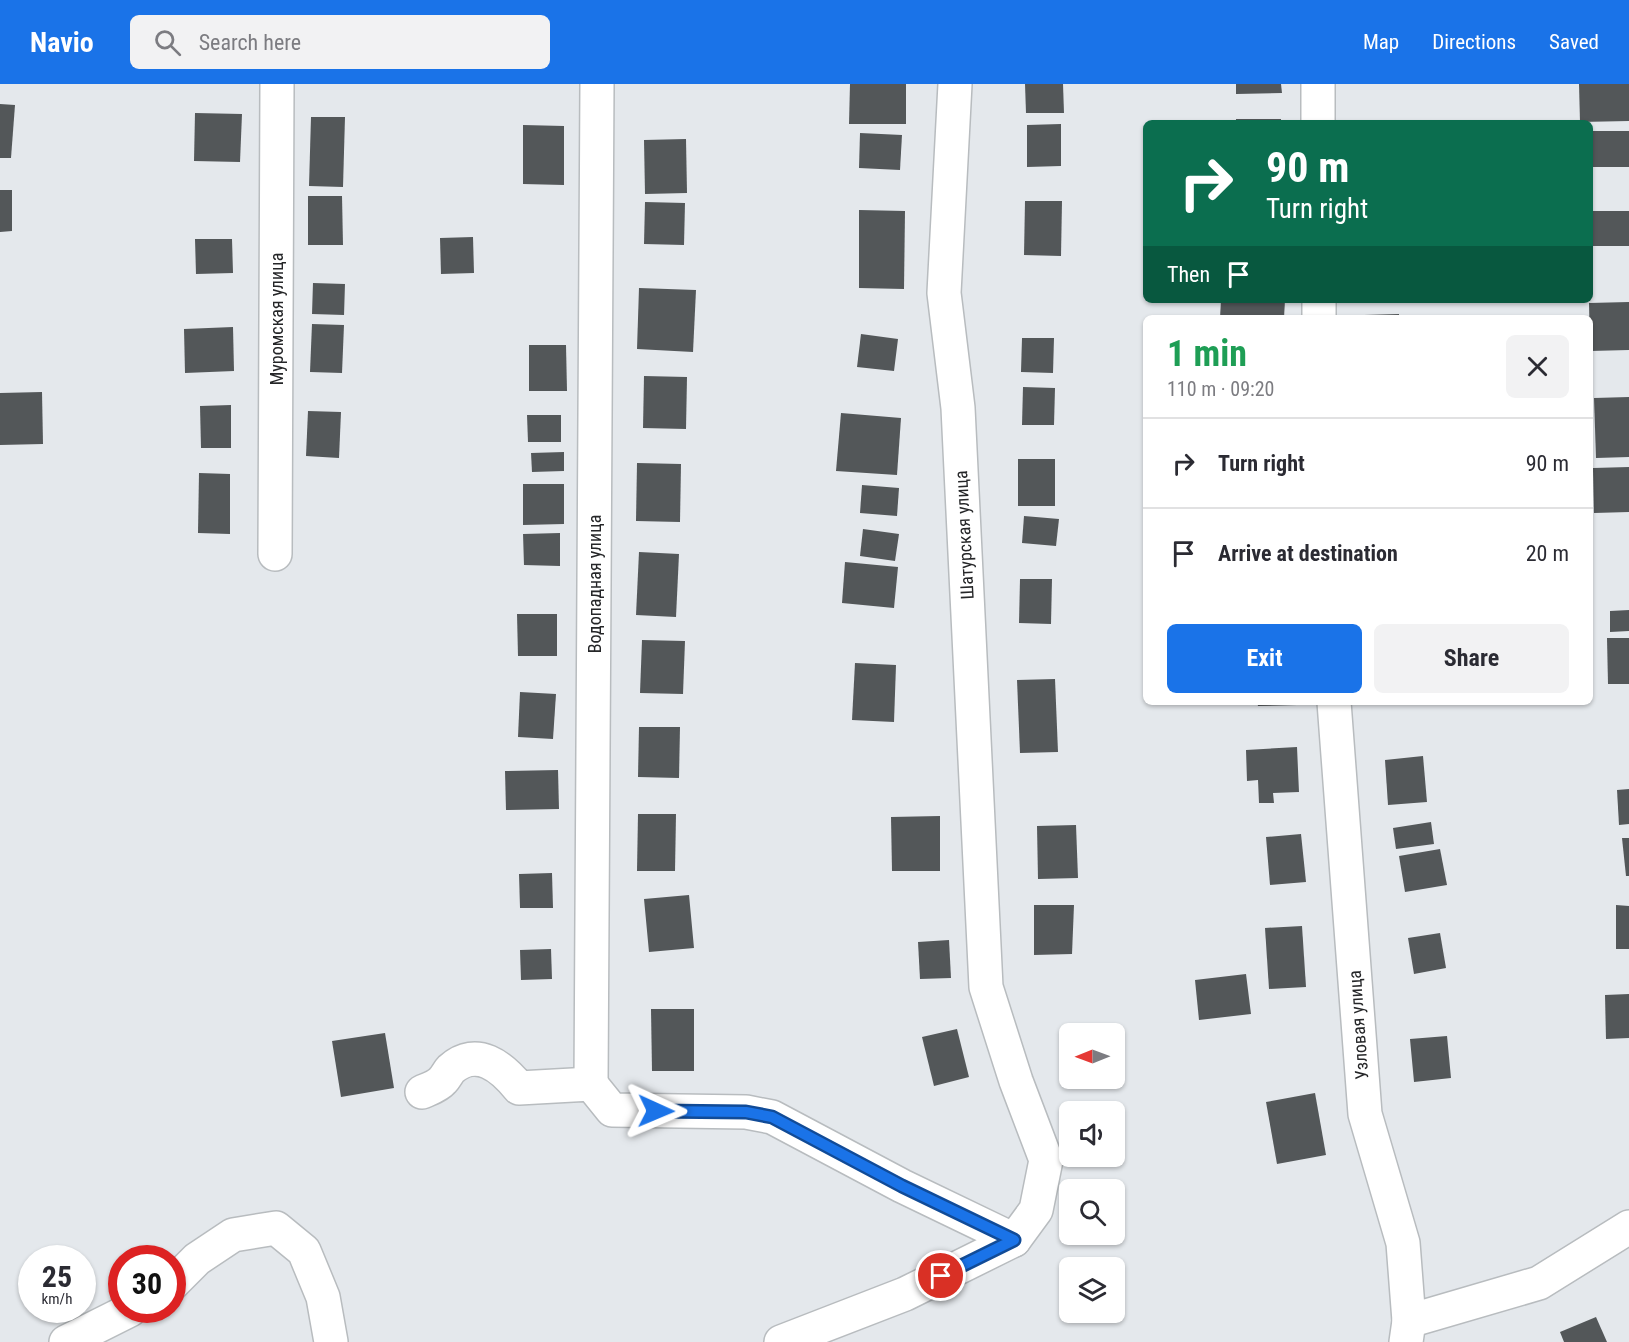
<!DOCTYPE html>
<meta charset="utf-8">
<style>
body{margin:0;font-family:"Roboto Condensed",sans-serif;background:#f2f2f3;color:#2b2b33;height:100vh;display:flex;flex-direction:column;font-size:22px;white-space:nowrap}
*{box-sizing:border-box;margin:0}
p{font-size:20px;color:#7c7c81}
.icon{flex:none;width:33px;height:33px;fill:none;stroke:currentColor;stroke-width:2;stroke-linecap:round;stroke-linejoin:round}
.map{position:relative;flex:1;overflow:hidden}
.panel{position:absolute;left:1143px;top:231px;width:450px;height:390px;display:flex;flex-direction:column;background:#fff;border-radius:9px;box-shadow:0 2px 4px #0004}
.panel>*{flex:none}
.top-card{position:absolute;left:1143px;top:36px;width:450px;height:183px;border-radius:9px;box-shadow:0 2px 4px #0004;background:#0b6e4f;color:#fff;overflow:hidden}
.needle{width:39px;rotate:269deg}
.tools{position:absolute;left:1059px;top:939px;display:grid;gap:12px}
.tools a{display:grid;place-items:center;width:66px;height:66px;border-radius:9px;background:#fff;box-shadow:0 2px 4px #0004;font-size:30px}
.speed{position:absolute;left:18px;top:1161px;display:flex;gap:12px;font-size:30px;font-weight:700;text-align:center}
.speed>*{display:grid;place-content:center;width:78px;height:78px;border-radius:50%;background:#fff;box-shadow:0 2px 4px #0004;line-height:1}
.speed small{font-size:15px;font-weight:400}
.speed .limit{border:9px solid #d22;background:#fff;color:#111}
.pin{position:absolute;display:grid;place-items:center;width:51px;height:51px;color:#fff;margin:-26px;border:3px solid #fff;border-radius:50%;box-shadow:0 2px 6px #0007}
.me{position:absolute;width:66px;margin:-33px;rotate:91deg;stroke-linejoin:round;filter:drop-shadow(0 0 4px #0008)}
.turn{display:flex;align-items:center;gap:21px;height:126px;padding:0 24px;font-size:27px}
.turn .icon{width:78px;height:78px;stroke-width:2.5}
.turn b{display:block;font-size:42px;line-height:51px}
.then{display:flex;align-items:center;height:57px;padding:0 24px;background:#0003;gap:12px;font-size:22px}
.round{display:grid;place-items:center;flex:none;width:63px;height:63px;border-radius:9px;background:#f2f2f3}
.headline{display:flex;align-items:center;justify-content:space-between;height:102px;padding:0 24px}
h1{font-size:36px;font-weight:700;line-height:45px;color:#1e9e55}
.cta{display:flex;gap:12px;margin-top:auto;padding:12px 24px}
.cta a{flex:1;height:69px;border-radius:9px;background:#1a73e8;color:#fff;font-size:24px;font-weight:700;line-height:69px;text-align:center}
.cta a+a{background:#f2f2f3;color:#2b2b33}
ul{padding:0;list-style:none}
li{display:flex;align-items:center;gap:18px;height:90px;padding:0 24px;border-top:2px solid #e1e1e2}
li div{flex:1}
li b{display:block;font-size:22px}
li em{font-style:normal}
header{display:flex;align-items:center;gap:36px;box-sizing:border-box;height:84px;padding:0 30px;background:#1a73e8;color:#fff}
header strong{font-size:28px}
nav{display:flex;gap:33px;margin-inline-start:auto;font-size:21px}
.search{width:420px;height:54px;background:#f2f2f3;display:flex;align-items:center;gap:15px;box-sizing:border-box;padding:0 21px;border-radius:9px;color:#7c7c81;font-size:22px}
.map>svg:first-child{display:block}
.building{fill:#535759}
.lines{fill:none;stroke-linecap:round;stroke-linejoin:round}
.minor-casing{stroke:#b8bcbf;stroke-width:36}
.minor{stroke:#fff;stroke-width:33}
.route-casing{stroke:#114b97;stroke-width:15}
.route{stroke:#1a73e8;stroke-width:10}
.labels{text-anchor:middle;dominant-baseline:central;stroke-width:6;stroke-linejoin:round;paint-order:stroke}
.street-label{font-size:18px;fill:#252628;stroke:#fff}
</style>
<header>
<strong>Navio</strong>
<div class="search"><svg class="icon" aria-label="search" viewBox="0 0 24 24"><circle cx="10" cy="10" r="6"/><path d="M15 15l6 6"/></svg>Search here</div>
<nav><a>Map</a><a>Directions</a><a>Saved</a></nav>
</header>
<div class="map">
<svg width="1629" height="1258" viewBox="0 0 1629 1258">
<rect width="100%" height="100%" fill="#e4e8ec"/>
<!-- building -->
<g class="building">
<path d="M850,0h56v40h-57z"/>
<path d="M1025,0h38l1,29h-38z"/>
<path d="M1236,0h45l1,9 -46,1z"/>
<path d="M1579,0h50v37l-49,1z"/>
<path d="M0,20l15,1 -4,53h-11z"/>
<path d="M195,29l47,1 -2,48 -46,-1z"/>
<path d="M311,33h34l-2,70 -34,-1z"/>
<rect x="1236" y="35" width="45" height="4"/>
<path d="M1061,40v42l-34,1v-42z"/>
<path d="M523,41l41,1v59l-41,-1z"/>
<rect x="1591" y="47" width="38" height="36"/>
<path d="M860,49l42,2 -2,35 -41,-2z"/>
<path d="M686,55l1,54 -42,1 -1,-54z"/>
<path d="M0,106h12v41l-12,1z"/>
<path d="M308,112h34l1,49h-35z"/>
<path d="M1025,117h37l-1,55 -37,-1z"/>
<path d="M645,118l40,1 -1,42 -40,-1z"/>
<path d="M859,126l46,1 -1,78 -45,-1z"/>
<rect x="1590" y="127" width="39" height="35"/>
<path d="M473,153l1,36 -33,1 -1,-36z"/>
<path d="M195,155h37l1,34 -37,1z"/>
<path d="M313,199l32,1 -1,31 -32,-1z"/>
<path d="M639,204l57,2 -3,62 -56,-3z"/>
<path d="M1221,216h64l-1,18h-64z"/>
<path d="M1629,218v48l-39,1 -1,-48z"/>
<path d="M1399,230v4h-35v-3z"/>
<path d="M312,240l32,1 -2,48 -32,-1z"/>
<path d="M233,243l1,44 -49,2 -1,-44z"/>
<path d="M861,250l37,5 -4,32 -37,-4z"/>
<path d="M1022,254h32l-1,35 -32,-1z"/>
<path d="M529,261h37l1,46h-38z"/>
<path d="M644,292l43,1 -1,52 -43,-1z"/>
<path d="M1023,303l32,1 -1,37h-32z"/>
<path d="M42,308l1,52 -43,1v-52z"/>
<path d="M1629,313v60l-33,1 -2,-60z"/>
<path d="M231,321v43h-30l-1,-42z"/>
<path d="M308,327l33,1 -2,46 -33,-2z"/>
<path d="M841,329l60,5 -4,57 -61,-4z"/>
<path d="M527,331h34v27h-33z"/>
<path d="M564,368v19l-32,1 -1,-19z"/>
<rect x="1018" y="375" width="37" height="47"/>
<path d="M637,379l44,1 -1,58 -44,-1z"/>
<path d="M1629,383v45l-35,1 -1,-45z"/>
<path d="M199,389l31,1v60l-32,-1z"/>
<path d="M523,400h41v40l-41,1z"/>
<path d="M862,401l37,3 -2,28 -37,-3z"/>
<path d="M1024,432l35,3 -3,27 -34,-3z"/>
<path d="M863,445l36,5 -4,27 -35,-5z"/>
<path d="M560,449v33l-36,-1 -1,-31z"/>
<path d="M639,468l40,2 -3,63 -40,-2z"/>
<path d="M845,478l53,5 -4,41 -52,-5z"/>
<path d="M1020,495h32l-1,45 -32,-1z"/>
<path d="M1629,526v21l-19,1v-21z"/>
<path d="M517,530h40v42h-39z"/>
<path d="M1607,554h22v46h-21z"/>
<path d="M642,556l43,1 -2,53 -43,-1z"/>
<path d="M855,579l41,2 -2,57 -42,-2z"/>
<path d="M1055,595l3,73 -38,1 -3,-73z"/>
<path d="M520,608l36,2 -3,45 -35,-2z"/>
<path d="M1257,618h40v3l-39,1z"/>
<path d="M639,643h41l-1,51 -41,-1z"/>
<path d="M1297,663l2,45 -26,1 1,10h-15l-1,-23 -11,1 -1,-31z"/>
<path d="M1423,672l4,46 -39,3 -3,-45z"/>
<path d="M558,686l1,39 -53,1 -1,-39z"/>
<path d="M1629,705v35l-10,1 -2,-35z"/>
<path d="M638,730h38l-1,57h-38z"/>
<path d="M940,732v55h-48l-1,-54z"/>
<path d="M1431,738l3,22 -38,5 -3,-21z"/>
<path d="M1076,741l2,53 -40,1 -1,-53z"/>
<path d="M1301,750l5,48 -36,3 -4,-48z"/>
<path d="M1622,754h7v38h-3z"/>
<path d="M1440,765l7,36 -42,7 -6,-36z"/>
<path d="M552,789l1,35h-33l-1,-34z"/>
<path d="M689,811l5,53 -45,4 -5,-53z"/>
<path d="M1034,821h40l-2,49 -38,1z"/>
<path d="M1616,821l13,1v43h-13z"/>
<path d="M1302,842l4,61 -37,2 -4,-61z"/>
<path d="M1440,849l6,35 -32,6 -6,-36z"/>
<path d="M949,856l2,38 -31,1 -2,-37z"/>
<path d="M551,865l1,30 -31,1 -1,-30z"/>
<path d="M1246,890l5,40 -52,6 -4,-40z"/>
<path d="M1629,910v44l-23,1 -1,-44z"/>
<path d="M651,925h43v62h-42z"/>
<path d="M957,945l12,48 -35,9 -12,-49z"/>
<path d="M385,949l9,55 -53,9 -9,-56z"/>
<path d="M1447,952l4,42 -37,4 -4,-43z"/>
<path d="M1315,1009l11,62 -49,9 -11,-62z"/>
<path d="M1596,1233l11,25h-43l-4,-10z"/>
</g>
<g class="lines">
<!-- minor casing -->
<g class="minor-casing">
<g id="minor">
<path d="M1318,0v39"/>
<path d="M1319,216v18"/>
<path d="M275,470l2,-470"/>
<path d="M1334,618l31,412 38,129 6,78 -3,21"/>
<path d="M591,1000l6,-1000"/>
<path d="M422,1008c7,-3 16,-6 21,-12 3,-3 5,-8 8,-11 26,-23 51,-2 68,19l72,-4 21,26 134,2 26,5 130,69 112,54"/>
<path d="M172,1200l25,-25 36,-24 43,-7 28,23 19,46 8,45"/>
<path d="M1409,1237l130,-38 90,-56"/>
<path d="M66,1258l64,-32"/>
<path d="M781,1258l124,-48 109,-54 22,-30 10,-50 -30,-79 -30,-94 -28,-579 -14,-115 11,-209"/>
</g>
</g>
<!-- minor -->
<use href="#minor" class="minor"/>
</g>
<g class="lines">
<!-- route casing -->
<g class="route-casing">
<path id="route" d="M656,1027l90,1 26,5 130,69 112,54 -73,36"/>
</g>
<!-- route -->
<use href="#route" class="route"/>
</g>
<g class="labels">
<!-- street labels -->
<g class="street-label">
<text transform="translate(276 235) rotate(-90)">Муромская улица</text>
<text transform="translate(964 451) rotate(-93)">Шатурская улица</text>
<text transform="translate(594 500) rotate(-90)">Водопадная улица</text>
<text transform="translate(1358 941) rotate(-94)">Узловая улица</text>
</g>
</g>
</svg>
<div class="tools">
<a><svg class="needle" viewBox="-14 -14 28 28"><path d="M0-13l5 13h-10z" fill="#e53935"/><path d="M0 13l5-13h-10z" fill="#7c7c81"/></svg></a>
<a><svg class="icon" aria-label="sound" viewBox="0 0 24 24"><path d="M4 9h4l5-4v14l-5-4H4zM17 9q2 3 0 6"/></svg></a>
<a><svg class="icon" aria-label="search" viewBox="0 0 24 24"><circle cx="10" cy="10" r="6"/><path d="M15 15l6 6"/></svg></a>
<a><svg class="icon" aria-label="layers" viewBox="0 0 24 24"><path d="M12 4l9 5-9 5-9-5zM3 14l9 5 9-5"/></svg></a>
</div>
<div class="speed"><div>25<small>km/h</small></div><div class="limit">30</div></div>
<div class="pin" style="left:941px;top:1192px;background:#d93025"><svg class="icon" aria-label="arrive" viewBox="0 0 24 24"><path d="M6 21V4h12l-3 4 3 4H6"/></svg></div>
<svg class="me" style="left:656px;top:1027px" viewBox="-20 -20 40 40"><path d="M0-17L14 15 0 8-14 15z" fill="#1a73e8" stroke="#fff" stroke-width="4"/></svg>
<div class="top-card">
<div class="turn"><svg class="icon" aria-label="right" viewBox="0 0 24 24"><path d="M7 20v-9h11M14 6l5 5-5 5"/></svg><div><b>90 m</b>Turn right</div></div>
<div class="then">Then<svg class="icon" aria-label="arrive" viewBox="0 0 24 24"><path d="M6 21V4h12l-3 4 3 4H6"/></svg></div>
</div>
<section class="panel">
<div class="headline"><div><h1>1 min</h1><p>110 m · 09:20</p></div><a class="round"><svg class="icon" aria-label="close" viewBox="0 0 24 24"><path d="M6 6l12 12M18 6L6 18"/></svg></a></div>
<ul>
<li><svg class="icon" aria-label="right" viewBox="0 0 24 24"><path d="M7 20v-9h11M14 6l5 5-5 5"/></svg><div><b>Turn right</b></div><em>90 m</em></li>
<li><svg class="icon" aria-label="arrive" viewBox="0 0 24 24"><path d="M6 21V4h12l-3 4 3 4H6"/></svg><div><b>Arrive at destination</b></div><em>20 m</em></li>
</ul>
<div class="cta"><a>Exit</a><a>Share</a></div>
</section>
</div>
